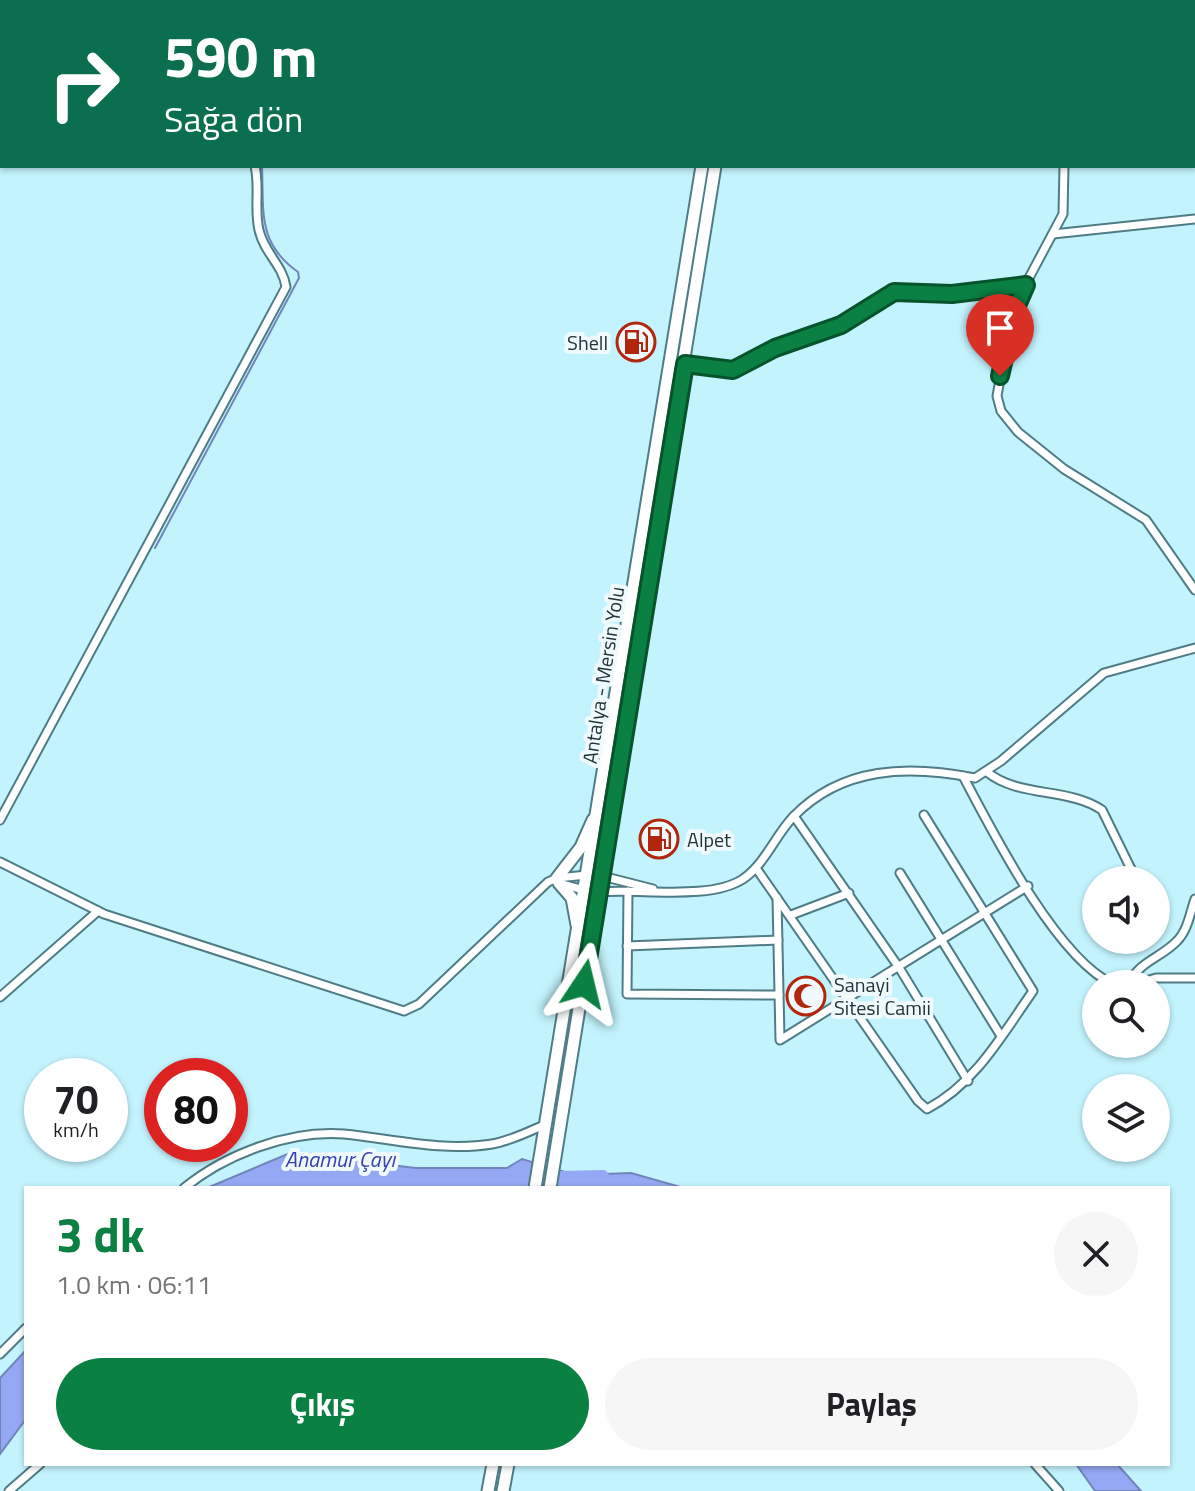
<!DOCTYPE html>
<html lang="tr">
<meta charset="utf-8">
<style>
body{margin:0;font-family:"Titillium Web",sans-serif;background:#f6f6f6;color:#202124;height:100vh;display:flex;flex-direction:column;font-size:30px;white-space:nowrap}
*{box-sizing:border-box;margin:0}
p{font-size:26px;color:#757577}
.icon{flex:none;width:44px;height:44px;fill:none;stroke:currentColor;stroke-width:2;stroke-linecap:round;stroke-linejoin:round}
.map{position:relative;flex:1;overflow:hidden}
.drawer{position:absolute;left:24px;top:1186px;width:1146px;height:280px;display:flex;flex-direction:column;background:#fff;border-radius:0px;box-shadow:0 2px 6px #0004}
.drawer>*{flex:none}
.banner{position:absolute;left:0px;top:0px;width:1196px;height:168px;box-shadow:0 2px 6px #0004;background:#0b6e4f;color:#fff;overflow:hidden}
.fabs{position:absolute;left:1082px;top:866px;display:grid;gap:16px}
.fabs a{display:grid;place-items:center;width:88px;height:88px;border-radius:50%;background:#fff;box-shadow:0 2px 6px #0004;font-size:40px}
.speed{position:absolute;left:24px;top:1058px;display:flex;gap:16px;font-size:40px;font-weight:700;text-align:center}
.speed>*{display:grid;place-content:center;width:104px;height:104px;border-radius:50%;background:#fff;box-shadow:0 2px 6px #0004;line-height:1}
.speed small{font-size:20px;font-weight:400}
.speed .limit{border:12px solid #d22;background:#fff;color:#111}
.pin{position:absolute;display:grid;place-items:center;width:68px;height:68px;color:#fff;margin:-82px -34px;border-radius:50% 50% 50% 0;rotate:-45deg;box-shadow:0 0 8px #0007}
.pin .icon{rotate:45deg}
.me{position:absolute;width:88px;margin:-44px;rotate:10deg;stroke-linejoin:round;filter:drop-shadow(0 0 6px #0008)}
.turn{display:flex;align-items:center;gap:28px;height:168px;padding:0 32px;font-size:36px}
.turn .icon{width:104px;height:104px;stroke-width:2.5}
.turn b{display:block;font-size:56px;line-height:68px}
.round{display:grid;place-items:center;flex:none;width:84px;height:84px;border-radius:42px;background:#f6f6f6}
.summary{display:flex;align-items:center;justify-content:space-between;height:136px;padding:0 32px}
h1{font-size:48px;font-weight:700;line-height:60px;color:#0b8043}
.primary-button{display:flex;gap:16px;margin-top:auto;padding:16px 32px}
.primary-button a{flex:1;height:92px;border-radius:48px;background:#0b8043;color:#fff;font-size:32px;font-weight:700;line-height:92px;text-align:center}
.primary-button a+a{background:#f6f6f6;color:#202124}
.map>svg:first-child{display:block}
.water{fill:#94a8f3;stroke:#7285bb;stroke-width:2}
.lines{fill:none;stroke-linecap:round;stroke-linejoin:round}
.stream{stroke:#7285bb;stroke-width:2}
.river{stroke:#94a8f3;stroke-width:12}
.building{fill:#c2a2bc;stroke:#8b6e86;stroke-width:2}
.minor-casing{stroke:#4f7c85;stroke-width:11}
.tertiary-casing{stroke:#4f7c85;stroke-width:13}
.trunk-casing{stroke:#4f7c85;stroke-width:15}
.minor{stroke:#fff;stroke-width:7}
.tertiary{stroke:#fff;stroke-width:9}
.trunk{stroke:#fff;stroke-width:11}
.route-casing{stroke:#07532c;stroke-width:20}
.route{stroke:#0b8043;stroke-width:14}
.labels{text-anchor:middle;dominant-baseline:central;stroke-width:8;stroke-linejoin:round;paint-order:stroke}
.poi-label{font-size:20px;fill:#213438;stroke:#f0f9fb;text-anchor:start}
.street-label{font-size:20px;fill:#213438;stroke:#f0f9fb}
.water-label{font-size:22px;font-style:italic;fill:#3543ac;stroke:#f0f9fb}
</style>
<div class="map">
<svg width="1195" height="1491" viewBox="0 0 1195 1491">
<rect width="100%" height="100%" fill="#c3f4fe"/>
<!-- water -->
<g class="water">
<path d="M290,1153l126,15h91l15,-9 53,16 56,-2 53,15h-477z"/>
<path d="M26,1350v69l-26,35v-76z"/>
<path d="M1076,1464h41l24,27h-46z"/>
</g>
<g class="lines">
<!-- stream -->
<g class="stream">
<path d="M90,0l2,2"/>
<path d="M155,548l144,-270 -1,-6c-41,-29 -34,-60 -36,-106"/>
</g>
<!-- river -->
<path class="river" d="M561,1177l42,-1"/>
</g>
<!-- building -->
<g class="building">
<path d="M628,332l18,2 -3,19 -18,-2z"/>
<path d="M801,982l13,3 -1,5 7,2 -3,14 -7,-2 -1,4 -15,-3 -3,-5 5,-17z"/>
</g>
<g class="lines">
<!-- minor casing -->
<g class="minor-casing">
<g id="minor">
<path d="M81,0l2,2"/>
<path d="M564,0v2"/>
<path d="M967,2v-2"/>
<path d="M1079,2l1,-2"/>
<path d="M1064,166l-1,48 -33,62 -22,59 -11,61 4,15 17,21 46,37 82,51 49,70"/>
<path d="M1053,234l142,-15"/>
<path d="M685,364l48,6 42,-22 66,-23 53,-33 58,2 74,-9"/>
<path d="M987,772c32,26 81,15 115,38l29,59v11"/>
<path d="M963,776c29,55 94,183 150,208"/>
<path d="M794,816l106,153 68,112"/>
<path d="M0,820l286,-533c-3,-22 -22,-34 -27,-57 -5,-21 1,-43 -4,-64"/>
<path d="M0,862l104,52 300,97 15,-7 129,-122 9,-4 30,-3"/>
<path d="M756,868l162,233 9,8c49,-26 75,-74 106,-118l-109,-176"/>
<path d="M900,873l101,163"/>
<path d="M602,876l51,13"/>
<path d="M558,883l26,7"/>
<path d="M628,891l-1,103 152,1"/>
<path d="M599,892c40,-4 110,9 144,-13 22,-15 32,-43 50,-62 49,-51 116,-52 182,-39l26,-17 103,-88 91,-25"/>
<path d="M777,898l3,142 248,-154"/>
<path d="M791,915l58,-22"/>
<path d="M627,946l151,-6"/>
<path d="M1129,984c10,-23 32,-26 48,-43 11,-11 13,-28 18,-42"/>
<path d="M1135,984l21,-6h39"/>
<path d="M0,997l98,-86"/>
<path d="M184,1188c42,-34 105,-58 160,-54 49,5 99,18 148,10 18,-3 36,-12 52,-19"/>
<path d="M0,1354l26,-26"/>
<path d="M1035,1464l24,27"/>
<path d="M9,1491l31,-27"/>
</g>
</g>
<!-- tertiary casing -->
<g class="tertiary-casing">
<path id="tertiary" d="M696,0l1,2"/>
</g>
<!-- trunk casing -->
<g class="trunk-casing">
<g id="trunk">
<path d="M721,2l1,-2"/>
<path d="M741,2v-2"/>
<path d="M557,878l24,-31 12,-27"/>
<path d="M559,883l13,15 5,27"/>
<path d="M535,1188l167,-1022"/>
<path d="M550,1188l165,-1022"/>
<path d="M488,1491l5,-27"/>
<path d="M503,1491l5,-27"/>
</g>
</g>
<!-- minor -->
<use href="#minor" class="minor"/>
<!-- tertiary -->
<use href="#tertiary" class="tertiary"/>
<!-- trunk -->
<use href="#trunk" class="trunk"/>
</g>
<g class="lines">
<!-- route casing -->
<g class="route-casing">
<path id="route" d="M584,984l101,-620 48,6 42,-22 66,-23 53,-33 58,2 74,-9 -11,25 -15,66"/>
</g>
<!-- route -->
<use href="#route" class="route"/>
</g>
<!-- icons -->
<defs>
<g id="fuel-ring" transform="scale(2)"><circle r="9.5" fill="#f0f9fb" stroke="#b3260e" stroke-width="1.5"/><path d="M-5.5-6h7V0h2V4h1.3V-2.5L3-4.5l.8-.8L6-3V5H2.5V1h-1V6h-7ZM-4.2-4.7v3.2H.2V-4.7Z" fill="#b3260e"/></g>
<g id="mosque-ring" transform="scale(2)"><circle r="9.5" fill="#f0f9fb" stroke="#b3260e" stroke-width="1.5"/><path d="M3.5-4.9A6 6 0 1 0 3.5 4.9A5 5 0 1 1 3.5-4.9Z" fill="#b3260e"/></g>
</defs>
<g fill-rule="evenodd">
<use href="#fuel-ring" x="636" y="342"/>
<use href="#fuel-ring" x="659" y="839"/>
<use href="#mosque-ring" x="806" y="996"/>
</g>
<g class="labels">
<!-- poi labels -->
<g class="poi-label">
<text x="608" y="342" text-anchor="end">Shell</text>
<text x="687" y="839">Alpet</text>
<text x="834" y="984">Sanayi<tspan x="834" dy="23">Sitesi Camii</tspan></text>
</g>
<!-- street labels -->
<g class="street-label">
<text transform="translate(603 675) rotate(-81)">Antalya - Mersin Yolu</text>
</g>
<!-- water labels -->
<g class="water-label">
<text x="340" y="1159">Anamur Çayı</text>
</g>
</g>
</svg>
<div class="fabs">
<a><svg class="icon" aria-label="sound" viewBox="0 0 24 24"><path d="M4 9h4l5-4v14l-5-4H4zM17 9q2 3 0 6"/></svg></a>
<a><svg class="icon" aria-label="search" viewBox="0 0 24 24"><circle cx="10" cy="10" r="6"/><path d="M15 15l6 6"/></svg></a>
<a><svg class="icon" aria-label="layers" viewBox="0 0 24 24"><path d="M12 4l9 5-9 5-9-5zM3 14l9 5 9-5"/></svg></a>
</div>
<div class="speed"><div>70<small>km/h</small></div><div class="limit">80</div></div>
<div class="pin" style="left:1000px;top:376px;background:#d93025"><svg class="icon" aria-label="arrive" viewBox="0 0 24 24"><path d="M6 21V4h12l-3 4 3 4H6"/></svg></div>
<svg class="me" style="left:584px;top:984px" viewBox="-20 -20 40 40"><path d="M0-17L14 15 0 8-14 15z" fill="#0b8043" stroke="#fff" stroke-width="4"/></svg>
<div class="banner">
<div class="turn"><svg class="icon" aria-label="right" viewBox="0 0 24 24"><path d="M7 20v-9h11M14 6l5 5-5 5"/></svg><div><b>590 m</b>Sağa dön</div></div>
</div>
<section class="drawer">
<div class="summary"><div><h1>3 dk</h1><p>1.0 km · 06:11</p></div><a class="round"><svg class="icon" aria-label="close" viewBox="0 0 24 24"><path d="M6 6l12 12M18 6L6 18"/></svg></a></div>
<div class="primary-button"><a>Çıkış</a><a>Paylaş</a></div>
</section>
</div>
